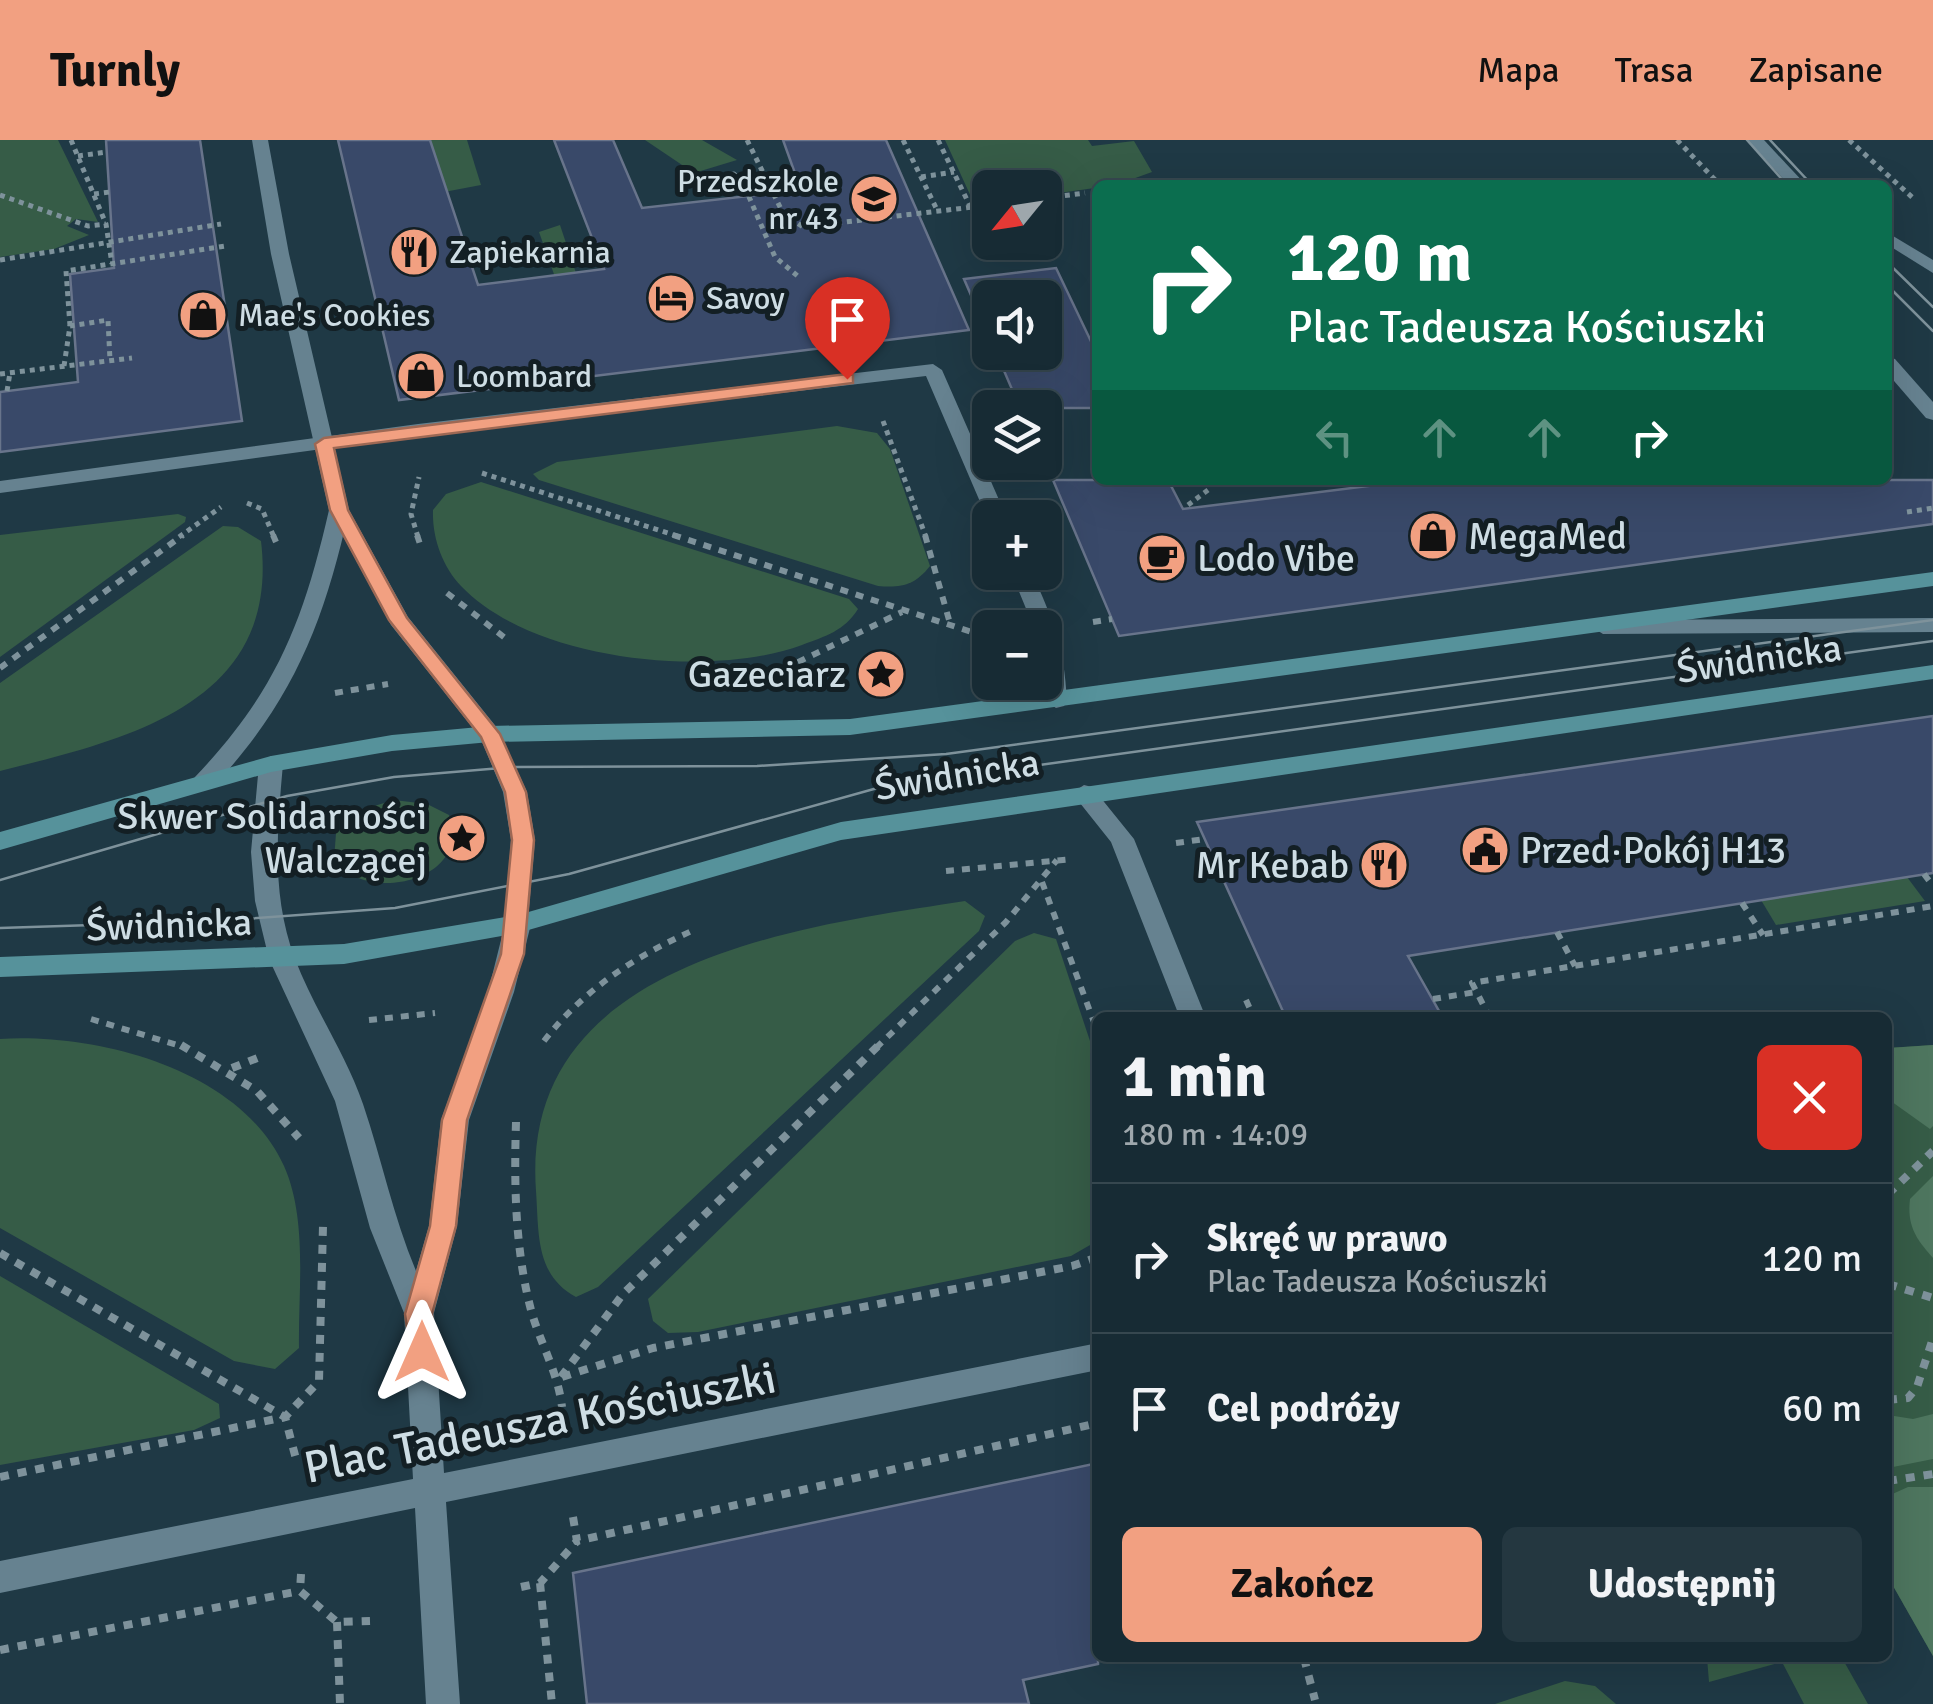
<!DOCTYPE html>
<html lang="pl">
<meta charset="utf-8">
<style>
body{margin:0;font-family:Signika,sans-serif;background:#243740;color:#f1f3f6;height:100vh;display:flex;flex-direction:column;font-size:38px;white-space:nowrap}
*{box-sizing:border-box;margin:0}
p{font-size:32px;color:#9ea7ac}
.icon{flex:none;width:55px;height:55px;fill:none;stroke:currentColor;stroke-width:2;stroke-linecap:round;stroke-linejoin:round}
.map{position:relative;flex:1;overflow:hidden}
.sheet{position:absolute;left:1092px;top:872px;width:800px;height:650px;display:flex;flex-direction:column;background:#172b34;border-radius:15px;box-shadow:0 10px 40px #0002,0 0 0 2px #36474f}
.sheet>*{flex:none}
.banner{position:absolute;left:1092px;top:40px;width:800px;height:305px;border-radius:15px;box-shadow:0 10px 40px #0002,0 0 0 2px #36474f;background:#0b6e4f;color:#fff;overflow:hidden}
.needle{width:65px;rotate:240deg}
.fabs{position:absolute;left:972px;top:30px;display:grid;gap:20px}
.fabs a{display:grid;place-items:center;width:90px;height:90px;border-radius:15px;background:#172b34;box-shadow:0 10px 40px #0002,0 0 0 2px #36474f;font-size:50px}
.pin{position:absolute;display:grid;place-items:center;width:85px;height:85px;color:#fff;margin:-102px -42px;border-radius:50% 50% 50% 0;rotate:-45deg;box-shadow:0 0 10px #0007}
.pin .icon{rotate:45deg}
.me{position:absolute;width:110px;margin:-55px;rotate:0deg;stroke-linejoin:round;filter:drop-shadow(0 0 8px #0008)}
.turn{display:flex;align-items:center;gap:35px;height:210px;padding:0 30px;font-size:45px}
.turn .icon{width:130px;height:130px;stroke-width:2.5}
.turn b{display:block;font-size:70px;line-height:85px}
.lanes{display:flex;align-items:center;height:95px;padding:0 30px;background:#0003;justify-content:center;gap:50px;direction:ltr}
.lanes .off{opacity:.35}
.round{display:grid;place-items:center;flex:none;width:105px;height:105px;border-radius:15px;background:#243740}
.overview{display:flex;align-items:center;justify-content:space-between;height:170px;padding:0 30px}
h1{font-size:60px;font-weight:700;line-height:75px}
.button{display:flex;gap:20px;margin-top:auto;padding:20px 30px}
.button a{flex:1;height:115px;border-radius:15px;background:#f2a081;color:#111;font-size:40px;font-weight:700;line-height:115px;text-align:center}
.button a+a{background:#243740;color:#f1f3f6}
ul{padding:0;list-style:none}
li{display:flex;align-items:center;gap:30px;height:150px;padding:0 30px;border-top:2px solid #36474f}
li div{flex:1}
li b{display:block;font-size:38px}
li em{font-style:normal}
header{display:flex;align-items:center;gap:60px;box-sizing:border-box;height:140px;padding:0 50px;background:#f2a081;color:#111}
header strong{font-size:48px}
nav{display:flex;gap:55px;margin-inline-start:auto;font-size:35px}
.map>svg:first-child{display:block}
.green{fill:#365c47}
.forest{fill:#4e765f}
.building{fill:#394969;stroke:#68748b;stroke-width:2.5}
.lines{fill:none;stroke-linecap:round;stroke-linejoin:round}
.path-far2{stroke:#7e929b;stroke-width:5;stroke-dasharray:5 5;stroke-linecap:butt}
.path-far1{stroke:#7e929b;stroke-width:6;stroke-dasharray:8 8;stroke-linecap:butt}
.path{stroke:#7e929b;stroke-width:8;stroke-dasharray:9 9;stroke-linecap:butt}
.service{fill:#668290;fill-rule:evenodd}
.minor{fill:#668290;fill-rule:evenodd}
.tertiary{fill:#668290;fill-rule:evenodd}
.secondary{fill:#56929b;fill-rule:evenodd}
.tram{stroke:#7e929b;stroke-width:2.5}
.route{fill:#f2a081;stroke:#9d6854;stroke-width:2.5}
.labels{text-anchor:middle;dominant-baseline:central;stroke-width:10;stroke-linejoin:round;paint-order:stroke}
.far-poi-label{font-size:32px;fill:#cedde4;stroke:#131f24;text-anchor:start}
.poi-label{font-size:38px;fill:#cedde4;stroke:#131f24;text-anchor:start}
.street-label{font-size:38px;fill:#cedde4;stroke:#131f24}
.near-street-label{font-size:45px;fill:#cedde4;stroke:#131f24}
</style>
<header>
<strong>Turnly</strong>
<nav><a>Mapa</a><a>Trasa</a><a>Zapisane</a></nav>
</header>
<div class="map">
<svg width="1933" height="1564" viewBox="0 0 1933 1564">
<rect width="100%" height="100%" fill="#1f3945"/>
<!-- green -->
<g class="green">
<path d="M0,0h58l40,82 -22,-3 -9,7 22,9 -35,14 -54,8z"/>
<path d="M430,0h37l14,45 -37,7z"/>
<path d="M645,0h57l35,20 -43,13z"/>
<path d="M945,0h143l4,6 42,-5 18,31 -36,13 -71,10v-7h-55v14l-18,-3z"/>
<path d="M560,85l16,48 -4,52 -33,-93z"/>
<path d="M837,286l40,7 13,16 40,117c-15,19 -28,22 -52,20l-339,-106 -6,-6 24,-12z"/>
<path d="M481,342l368,117 9,10c-14,22 -32,27 -56,36 -92,34 -270,16 -341,-59 -19,-20 -29,-49 -28,-76l13,-16z"/>
<path d="M178,374l8,3 -1,5 -185,135v-122z"/>
<path d="M223,386l15,1 23,14c20,165 -138,199 -261,230v-88z"/>
<path d="M394,660l33,4 22,11c25,64 -81,91 -115,45l2,-27 25,-23z"/>
<path d="M1907,737l18,24 -149,24 -15,-25z"/>
<path d="M965,761l20,15 -6,15 -381,356 -22,10c-41,-22 -37,-64 -40,-106 -17,-230 262,-264 429,-290z"/>
<path d="M1034,793l22,6 41,123v179l-26,15 -373,76 -30,1 -15,-12 -5,-22 367,-358z"/>
<path d="M0,899c97,-6 240,30 284,127 24,54 14,125 15,182l-24,21 -41,-8 -234,-133z"/>
<path d="M1933,905v611l-45,-79v-529z"/>
<path d="M0,1136l219,128 1,14 -26,12 -194,35z"/>
<path d="M1707,1518h135l26,46h-64l-22,-42 -73,20z"/>
<path d="M1565,1541l30,5 21,18h-121z"/>
</g>
<!-- forest -->
<g class="forest">
<path d="M1933,905v81l-3,3 -42,-30v-51z"/>
<path d="M1933,1036v82c-18,-20 -26,-33 -23,-59z"/>
<path d="M1933,1274v45l-45,9v-53l25,4z"/>
<path d="M1908,1347h25v169l-45,-79v-81z"/>
</g>
<!-- building -->
<g class="building">
<path d="M106,0h94l42,281 -242,31v-60l78,-10 -8,-108 44,-6z"/>
<path d="M338,0h92l48,145 126,-16 -50,-129h59l29,68 159,-18 -18,-50h103l83,190 -570,70z"/>
<path d="M1056,128l42,88v52h-78l-24,-56h49v-54h-55v41l-26,-60z"/>
<path d="M1053,340h115l15,29 233,-29h517v44l-814,112z"/>
<path d="M1933,576v157l-525,83 35,62h-157l-89,-196z"/>
<path d="M1098,1323v201l-75,16 6,24h-442l-14,-131z"/>
</g>
<g class="lines">
<!-- path-far2 -->
<g class="path-far2">
<path d="M71,0l35,84 6,40"/>
<path d="M747,0l36,73 20,14 187,-22"/>
<path d="M903,0l35,72"/>
<path d="M938,0l33,68"/>
<path d="M1677,0l43,45"/>
<path d="M1849,0l64,58"/>
<path d="M78,16l29,-4"/>
<path d="M921,37l33,-5"/>
<path d="M682,42l52,-8 9,9 32,74 25,21"/>
<path d="M94,54l16,-2"/>
<path d="M0,55l88,31 18,-2"/>
<path d="M1045,58l40,-5"/>
<path d="M0,120l221,-36"/>
<path d="M70,186l-4,-55 159,-25"/>
<path d="M64,226l6,-40 38,-6 2,40"/>
<path d="M0,234l132,-16"/>
<path d="M7,251l3,-18"/>
<path d="M883,281l43,116"/>
<path d="M482,333l198,64"/>
<path d="M247,363l15,6 12,28"/>
<path d="M1188,365l24,-18"/>
<path d="M1907,372l26,-4"/>
<path d="M1049,383l6,14"/>
<path d="M179,397l42,-30"/>
<path d="M418,397l-7,-23 8,-37"/>
</g>
<!-- path-far1 -->
<g class="path-far1">
<path d="M273,395l3,7"/>
<path d="M417,395l4,12"/>
<path d="M673,395l317,103"/>
<path d="M925,395l26,92"/>
<path d="M1054,395l5,14"/>
<path d="M447,453l62,48"/>
<path d="M1093,482l19,-3"/>
<path d="M0,528l183,-133"/>
<path d="M769,536l133,-64"/>
<path d="M335,553l53,-9"/>
<path d="M1176,703l29,-4"/>
<path d="M946,731l127,-12"/>
<path d="M1924,734l9,12"/>
<path d="M1042,742l56,151"/>
<path d="M1742,763l21,32"/>
<path d="M1557,792l18,34"/>
<path d="M1433,859l43,-7"/>
<path d="M1246,860l8,18"/>
<path d="M1490,878l-18,-35 461,-77"/>
<path d="M91,879l96,29"/>
<path d="M369,880l66,-7"/>
<path d="M544,901c41,-53 92,-85 152,-112"/>
<path d="M876,908l130,-126 51,-62"/>
</g>
<!-- path -->
<g class="path">
<path d="M181,905l76,46 42,47"/>
<path d="M232,928l33,-13"/>
<path d="M516,982c-2,63 -1,127 15,188 9,33 27,62 31,97"/>
<path d="M1888,1054l45,-43"/>
<path d="M0,1113l285,164 11,42"/>
<path d="M1888,1144l45,14"/>
<path d="M561,1237l62,-83 256,-249"/>
<path d="M562,1237l91,-29 419,-82 26,-9"/>
<path d="M1888,1260l20,-2 9,-11 16,-49"/>
<path d="M0,1337l285,-60 34,-36 4,-155"/>
<path d="M1888,1341l45,-7"/>
<path d="M573,1377l4,24 521,-118"/>
<path d="M301,1434l-1,17 37,31 33,-1"/>
<path d="M540,1443l12,121"/>
<path d="M521,1447l19,-4 37,-42"/>
<path d="M337,1482l3,82"/>
<path d="M0,1510l300,-59"/>
<path d="M1304,1518l11,42"/>
</g>
<!-- service -->
<path class="service" d="M1933,478v14l-330,2 -11,-7 11,-7z"/>
<!-- minor -->
<g class="minor">
<path d="M933,224l9,6 65,148h-17v4l-3,-4 -61,-142 -508,60 -418,57v-12l418,-57z"/>
<path d="M339,364l10,6c-25,114 -57,193 -138,279h-16l-4,-6 4,-6c81,-85 108,-154 134,-267z"/>
<path d="M1011,432h21c22,52 32,72 35,129l-3,5 -8,2 -11,-7v-73h-11z"/>
<path d="M271,616l12,8c-6,67 -12,131 12,195 19,50 51,95 68,145 19,56 30,112 53,167l13,-45 12,-106 47,-128 17,-68 13,-9 13,9 -17,68 -45,128 -12,106 -23,87 10,160 654,-130v27l-652,132 14,202h-34l-11,-196 -415,85v-32l413,-82 -9,-166 -34,-85 -35,-127 -66,-142 -14,-58 -4,-49 8,-88z"/>
<path d="M1084,645l8,2 42,52 72,179h-26l-69,-176 -39,-49z"/>
</g>
<!-- tertiary -->
<g class="tertiary">
<path d="M252,0h16l21,114 60,256 59,107 90,112 29,63 8,48 -8,91h-18l-4,-7 6,-84 -8,-48 -23,-55 -89,-112 -62,-115 -58,-256z"/>
<path d="M1747,0h17l42,45h-17z"/>
<path d="M1888,93l45,27v13l-45,-28z"/>
<path d="M1888,217l7,2 38,43v18l-7,-2 -38,-44z"/>
</g>
<!-- secondary -->
<g class="secondary">
<path d="M1933,432v14l-1083,149 -360,7 -98,9 -121,21 -271,78v-18l271,-76 121,-21 98,-9 360,-7z"/>
<path d="M1933,525v14l-1092,161 -323,93 -174,31 -344,13v-20l344,-13 174,-29 323,-93z"/>
</g>
<!-- tram -->
<g class="tram">
<path d="M1747,0l40,45"/>
<path d="M1770,0l42,45"/>
<path d="M1888,123l45,44"/>
<path d="M1888,146l45,45"/>
<path d="M0,740l287,-84 107,-19 120,-10 243,-1 189,-12 987,-134"/>
<path d="M0,788l217,-7 178,-13 174,-34 312,-87 1052,-146"/>
</g>
</g>
<!-- route -->
<path class="route" d="M847,234l6,1v8l-519,65 14,62 59,108 93,116 26,58 8,48 -10,114 -57,166 -11,106 -24,88 3,38 -4,9 -9,4 -10,-4 -7,-47 25,-88 12,-106 59,-166 11,-114 -7,-48 -24,-55 -92,-117 -59,-110 -15,-66 9,-6z"/>
<!-- icons -->
<defs>
<g id="school-disc" transform="scale(2.5)"><circle r="9.5" fill="#f2a081" stroke="#131f24"/><path d="M0-5L7-2L0 1L-7-2ZM-4 1L0 2.5L4 1V4Q0 6-4 4Z" fill="#111"/></g>
<g id="restaurant-disc" transform="scale(2.5)"><circle r="9.5" fill="#f2a081" stroke="#131f24"/><path d="M-5-6h1v4h1v-4h1v4h1v-4h1v5L-1.5 .5V6h-2V.5L-5-1ZM5-6V6H3V1.5H1.5Q1.5-4 5-6Z" fill="#111"/></g>
<g id="hotel-disc" transform="scale(2.5)"><circle r="9.5" fill="#f2a081" stroke="#131f24"/><path d="M-6-4.5h1.5V1H6V5H4.5V3h-9V5H-6ZM-4 0a1.8 1.8 0 1 1 3.6 0ZM.5 0V-2.5h3Q6-2.5 6 0Z" fill="#111"/></g>
<g id="shop-disc" transform="scale(2.5)"><circle r="9.5" fill="#f2a081" stroke="#131f24"/><path d="M-5-2.5h2.3a2.7 3.5 0 0 1 5.4 0H5L5.5 6h-11ZM-1.5-2.5h3a1.5 2.3 0 0 0-3 0Z" fill="#111"/></g>
<g id="cafe-disc" transform="scale(2.5)"><circle r="9.5" fill="#f2a081" stroke="#131f24"/><path d="M-5.5-4.5H6V0H3Q3 3.5 0 3.5H-2.5Q-5.5 3.5-5.5 0ZM3-3.2v2h1.7v-2ZM-6 4.5H4V6H-6Z" fill="#111"/></g>
<g id="sight-disc" transform="scale(2.5)"><circle r="9.5" fill="#f2a081" stroke="#131f24"/><path d="M0-6L1.8-2.2L6-1.7L2.9 1.2L3.7 5.4L0 3.3L-3.7 5.4L-2.9 1.2L-6-1.7L-1.8-2.2Z" fill="#111"/></g>
<g id="civic-disc" transform="scale(2.5)"><circle r="9.5" fill="#f2a081" stroke="#131f24"/><path d="M-.6-6.5H3V-4.5H.6V-3L4-1V1h2V6H-6V1h2V-1L-.6-3ZM-1.2 2.5V6h2.4V2.5Z" fill="#111"/></g>
</defs>
<g fill-rule="evenodd">
<use href="#school-disc" x="874" y="59"/>
<use href="#restaurant-disc" x="414" y="112"/>
<use href="#hotel-disc" x="671" y="158"/>
<use href="#shop-disc" x="203" y="175"/>
<use href="#shop-disc" x="421" y="236"/>
<use href="#shop-disc" x="1433" y="396"/>
<use href="#cafe-disc" x="1162" y="418"/>
<use href="#sight-disc" x="881" y="534"/>
<use href="#sight-disc" x="462" y="698"/>
<use href="#civic-disc" x="1485" y="710"/>
<use href="#restaurant-disc" x="1384" y="725"/>
</g>
<g class="labels">
<!-- far-poi labels -->
<g class="far-poi-label">
<text x="839" y="41" text-anchor="end">Przedszkole<tspan x="839" dy="37">nr 43</tspan></text>
<text x="449" y="112">Zapiekarnia</text>
<text x="706" y="158">Savoy</text>
<text x="238" y="175">Mae's Cookies</text>
<text x="456" y="236">Loombard</text>
</g>
<!-- poi labels -->
<g class="poi-label">
<text x="1468" y="396">MegaMed</text>
<text x="1197" y="418">Lodo Vibe</text>
<text x="846" y="534" text-anchor="end">Gazeciarz</text>
<text x="427" y="676" text-anchor="end">Skwer Solidarności<tspan x="427" dy="44">Walczącej</tspan></text>
<text x="1520" y="710">Przed·Pokój H13</text>
<text x="1349" y="725" text-anchor="end">Mr Kebab</text>
</g>
<!-- street labels -->
<g class="street-label">
<text transform="translate(1759 519) rotate(-8)">Świdnicka</text>
<text transform="translate(957 635) rotate(-9)">Świdnicka</text>
<text transform="translate(169 785) rotate(-2)">Świdnicka</text>
</g>
<!-- near-street labels -->
<g class="near-street-label">
<text transform="translate(540 1283) rotate(-11)">Plac Tadeusza Kościuszki</text>
</g>
</g>
</svg>
<div class="fabs">
<a><svg class="needle" viewBox="-14 -14 28 28"><path d="M0-13l5 13h-10z" fill="#e53935"/><path d="M0 13l5-13h-10z" fill="#9ea7ac"/></svg></a>
<a><svg class="icon" aria-label="sound" viewBox="0 0 24 24"><path d="M4 9h4l5-4v14l-5-4H4zM17 9q2 3 0 6"/></svg></a>
<a><svg class="icon" aria-label="layers" viewBox="0 0 24 24"><path d="M12 4l9 5-9 5-9-5zM3 14l9 5 9-5"/></svg></a>
<a>+</a>
<a>−</a>
</div>
<div class="pin" style="left:847px;top:239px;background:#d93025"><svg class="icon" aria-label="arrive" viewBox="0 0 24 24"><path d="M6 21V4h12l-3 4 3 4H6"/></svg></div>
<svg class="me" style="left:422px;top:1212px" viewBox="-20 -20 40 40"><path d="M0-17L14 15 0 8-14 15z" fill="#f2a081" stroke="#fff" stroke-width="4"/></svg>
<div class="banner">
<div class="turn"><svg class="icon" aria-label="right" viewBox="0 0 24 24"><path d="M7 20v-9h11M14 6l5 5-5 5"/></svg><div><b>120 m</b>Plac Tadeusza Kościuszki</div></div>
<div class="lanes"><svg class="icon off" aria-label="left" viewBox="0 0 24 24"><path d="M17 20v-9H6M10 6l-5 5 5 5"/></svg><svg class="icon off" aria-label="ahead" viewBox="0 0 24 24"><path d="M12 20V5M6 11l6-6 6 6"/></svg><svg class="icon off" aria-label="ahead" viewBox="0 0 24 24"><path d="M12 20V5M6 11l6-6 6 6"/></svg><svg class="icon" aria-label="right" viewBox="0 0 24 24"><path d="M7 20v-9h11M14 6l5 5-5 5"/></svg></div>
</div>
<section class="sheet">
<div class="overview"><div><h1>1 min</h1><p>180 m · 14:09</p></div><a class="round" style="background:#d93025;color:#fff"><svg class="icon" aria-label="close" viewBox="0 0 24 24"><path d="M6 6l12 12M18 6L6 18"/></svg></a></div>
<ul>
<li><svg class="icon" aria-label="right" viewBox="0 0 24 24"><path d="M7 20v-9h11M14 6l5 5-5 5"/></svg><div><b>Skręć w prawo</b><p>Plac Tadeusza Kościuszki</p></div><em>120 m</em></li>
<li><svg class="icon" aria-label="arrive" viewBox="0 0 24 24"><path d="M6 21V4h12l-3 4 3 4H6"/></svg><div><b>Cel podróży</b></div><em>60 m</em></li>
</ul>
<div class="button"><a>Zakończ</a><a>Udostępnij</a></div>
</section>
</div>
